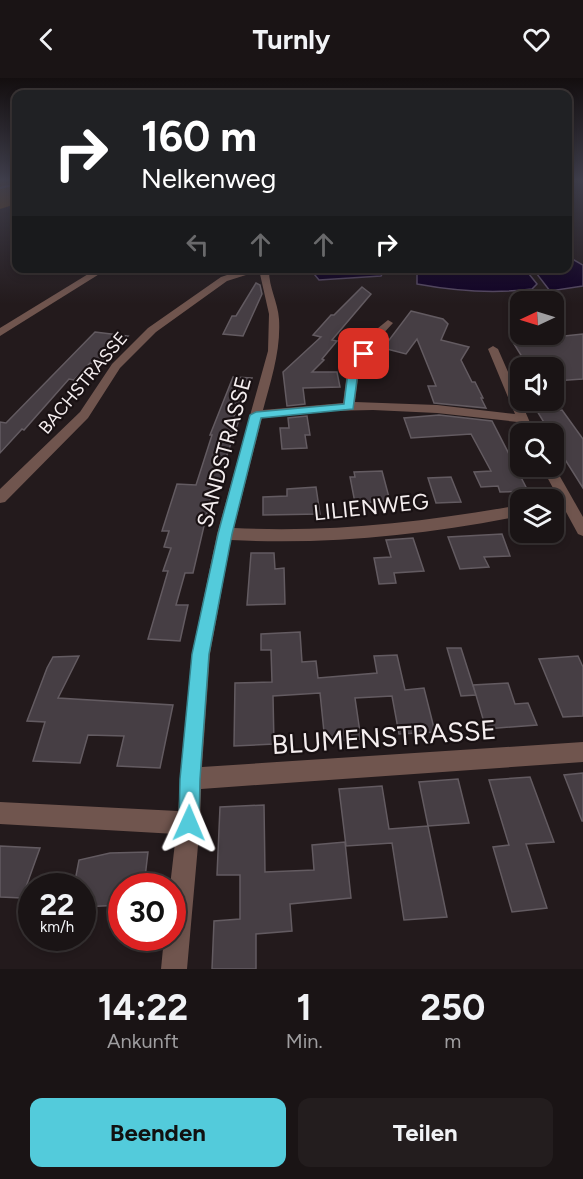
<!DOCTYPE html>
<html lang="de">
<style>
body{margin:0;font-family:Figtree,sans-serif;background:#231d1e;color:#f1f3f6;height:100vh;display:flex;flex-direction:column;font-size:22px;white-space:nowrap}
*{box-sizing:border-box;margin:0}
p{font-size:20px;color:#9f9ea0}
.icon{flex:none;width:33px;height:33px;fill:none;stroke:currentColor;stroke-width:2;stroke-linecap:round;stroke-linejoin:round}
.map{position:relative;height:891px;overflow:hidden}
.panel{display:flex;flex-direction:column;background:#1a1415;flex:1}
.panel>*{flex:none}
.guide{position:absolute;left:12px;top:12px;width:560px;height:183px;border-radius:12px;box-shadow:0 3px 9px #0003,0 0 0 2px #383334;background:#202124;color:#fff;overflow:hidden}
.needle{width:39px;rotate:266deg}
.controls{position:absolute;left:510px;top:213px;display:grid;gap:12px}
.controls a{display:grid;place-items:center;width:54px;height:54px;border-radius:12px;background:#1a1415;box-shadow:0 3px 9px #0003,0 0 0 2px #383334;font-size:30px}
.speed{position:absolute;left:18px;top:795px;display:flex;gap:12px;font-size:30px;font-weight:700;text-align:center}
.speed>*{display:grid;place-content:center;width:78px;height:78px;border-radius:50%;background:#1a1415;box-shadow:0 3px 9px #0003,0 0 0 2px #383334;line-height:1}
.speed small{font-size:15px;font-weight:400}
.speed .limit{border:9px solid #d22;background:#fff;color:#111}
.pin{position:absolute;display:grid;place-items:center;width:51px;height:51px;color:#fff;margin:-26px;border-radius:12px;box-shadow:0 3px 9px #0006}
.me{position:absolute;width:66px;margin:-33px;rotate:1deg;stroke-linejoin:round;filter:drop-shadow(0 0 4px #0008)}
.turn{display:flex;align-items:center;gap:21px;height:126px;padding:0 30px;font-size:27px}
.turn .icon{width:78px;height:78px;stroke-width:2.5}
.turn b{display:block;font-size:42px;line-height:51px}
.lanes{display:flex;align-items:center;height:57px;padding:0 30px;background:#0003;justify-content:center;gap:30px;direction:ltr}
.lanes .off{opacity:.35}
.eta{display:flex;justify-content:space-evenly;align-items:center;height:102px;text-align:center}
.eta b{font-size:36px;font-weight:700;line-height:42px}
.primary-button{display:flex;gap:12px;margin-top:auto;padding:12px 30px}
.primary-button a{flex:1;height:69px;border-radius:12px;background:#53cbdb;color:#111;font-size:24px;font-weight:700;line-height:69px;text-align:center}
.primary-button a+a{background:#231d1e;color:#f1f3f6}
header{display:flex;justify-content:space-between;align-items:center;height:78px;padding:0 30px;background:#1a1415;font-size:27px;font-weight:700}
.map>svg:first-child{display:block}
.forest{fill:#583813}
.water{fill:#0f0023;stroke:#544760;stroke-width:1.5}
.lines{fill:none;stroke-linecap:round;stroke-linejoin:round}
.stream{stroke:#544760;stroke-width:2}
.building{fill:#463e44;stroke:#635b61;stroke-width:1.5}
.minor{fill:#70554e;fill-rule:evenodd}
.route{fill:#53cbdb;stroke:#36848e;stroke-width:1.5}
.labels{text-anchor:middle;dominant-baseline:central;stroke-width:4.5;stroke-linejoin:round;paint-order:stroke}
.far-street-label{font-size:18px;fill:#f5eeef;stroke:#191113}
.street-label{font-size:22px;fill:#f5eeef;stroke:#191113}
.near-street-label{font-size:27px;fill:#f5eeef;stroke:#191113}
</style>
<header><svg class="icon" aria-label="back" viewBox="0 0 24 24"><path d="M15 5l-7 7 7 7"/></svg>Turnly<svg class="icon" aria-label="heart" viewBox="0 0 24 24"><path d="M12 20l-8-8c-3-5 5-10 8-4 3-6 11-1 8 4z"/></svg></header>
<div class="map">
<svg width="583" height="891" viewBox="0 0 583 891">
<rect width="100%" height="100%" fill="#231a1c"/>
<!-- forest -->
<path class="forest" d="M0,102h16v24l-16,5z"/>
<!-- water -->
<g class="water">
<path d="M567,178l16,9v21l-33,5 -17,-22 34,-1z"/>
<path d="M310,191h91h-16l-4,7 -62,4z"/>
<path d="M417,191h108l12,15 -5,5c-38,5 -77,2 -115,-5z"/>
</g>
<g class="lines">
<!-- stream -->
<path class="stream" d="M0,110l16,-4"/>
</g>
<!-- building -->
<g class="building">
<path d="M256,205l4,2 2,9 -19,42 -20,-2 9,-18h4z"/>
<path d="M362,209l9,7 -39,46 5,1 -15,18 2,1 -12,12h25l3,15 -37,1 2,16 -18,2 -4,-34 38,-35 -8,-2 18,-20h3z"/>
<path d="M411,233l32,8 5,5 -7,16 28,7 -8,13 11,22h3l8,16h-2l5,10 -52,-5 -6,-17h8l-19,-47 -11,15 -23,-6z"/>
<path d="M95,254l33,4 -29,29 -9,-2 -16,17 -5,-1 -45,51 -2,-1 -22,24v-31l6,1z"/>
<path d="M583,256v45l-29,2v-13h-25l-15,-24 46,-1 -6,-6z"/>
<path d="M233,299l19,1 -5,14h-3l-11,27 6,1 -14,41h2l-5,19 -7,-1 -22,94h-8l-9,32h12l-8,36 -32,-2 20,-68h-5l8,-23 -7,-1 5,-16h-7l15,-47 19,1 16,-50h-2z"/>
<path d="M562,332l21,29v49l-24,-38h3l-8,-16h-3l-14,-23z"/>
<path d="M439,337l53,6 36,70 -28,1 -2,-6 -17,1 -7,-15 17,-1 -20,-37 -60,4 -7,-20z"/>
<path d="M307,338l3,19h-5l2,13 -25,1 -2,-21h9l-1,-10z"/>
<path d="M382,393l8,30 -35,2 -5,-26h5l-1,-5z"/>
<path d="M451,399l10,25 -25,1 -8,-25z"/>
<path d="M316,409l4,27 -57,1v-18l24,-1v-7z"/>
<path d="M502,456l8,22 -26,1 5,10 -29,2 -12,-32z"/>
<path d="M413,460l11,33 -30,2 2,10 -17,1 -5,-26 17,-1 -5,-17z"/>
<path d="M251,475h23l1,16 9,-1 1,36 -38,1z"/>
<path d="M300,554l2,30 14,-1 2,17 59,-5 -3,-17 23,-1 8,35 19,-2 11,44 -36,2 -7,-38 -37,2 6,41 -36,3 -5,-49 -47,3 1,48 -40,2 1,-63 37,-1 -1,-32h-10v-16z"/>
<path d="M447,570h14l15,47 -15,1z"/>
<path d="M79,578l-21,42 115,7 -13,63 -43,-2 7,-30 -36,-1 -8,28 -47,-2 12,-39 -18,-1 20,-53 6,-11z"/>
<path d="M578,578l5,11v49l-20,1 -24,-58z"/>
<path d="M508,605l7,21 13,-1 9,22 -51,4 -13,-44z"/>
<path d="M583,695v48h-1l-18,-46z"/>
<path d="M530,699l24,65 -28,2 21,64 -35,4 -19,-65 16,-2 -20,-65z"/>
<path d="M458,701l11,44 -41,3 -9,-44z"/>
<path d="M382,708l7,43 39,-3 19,91 -43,3 -12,-77 -46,3 -7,-57z"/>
<path d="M264,727l1,67 49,-2 -2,-25 33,-3 6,56 -61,6 2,27 -36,3v35h-44l2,-48 26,-2v-44h-23l3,-68z"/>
<path d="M0,768l40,2 -18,50 -22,-1z"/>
<path d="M148,774l-4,34h-22v19l-40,2v-21h-8l5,-26 31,-7z"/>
</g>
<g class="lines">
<!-- minor -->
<g class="minor">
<path d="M98,190h11l-109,68v-8z"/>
<path d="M269,190c-1,18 9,34 10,51 2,31 -8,61 -16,91l80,-7 4,-31 25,-39 16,-13 5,3 -13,14 -21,35 -4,30 82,3 78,9 -27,-65 5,-3 5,3 37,85h-13l-4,-12 -81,-9 -64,-3 -45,1 -66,7 -28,110c96,5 191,-6 286,-23v11c-95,19 -191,29 -289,24l-21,114 -8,113 381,-25v20l-382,27 -1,34 -13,146h-26l3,-31h8v-52h-2l6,-52 -176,-10v-22l178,9 14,-157 25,-120 51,-183 1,-37 -9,-40 -14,1 -19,6 -71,51 -36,36 -32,50 -83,84 -5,1v-14l80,-77 32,-48 36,-36 73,-51 24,-8z"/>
<path d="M541,388h13l29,51v19l-5,-2z"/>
</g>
</g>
<!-- sky -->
<linearGradient id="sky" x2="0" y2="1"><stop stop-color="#130e0f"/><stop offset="0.45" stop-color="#3f3e4b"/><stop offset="1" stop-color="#3f3e4b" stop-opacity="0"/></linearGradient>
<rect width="583" height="226" fill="url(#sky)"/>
<!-- route -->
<path class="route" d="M364,273l5,3 -11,18 -5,37 -92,9 -29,116 -23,120 -9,125 -1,44 -3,8 -7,3 -7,-3 -3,-8 1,-44 12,-125 26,-120 32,-119 6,-3 88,-8 4,-32 13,-20z"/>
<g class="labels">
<!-- far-street labels -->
<g class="far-street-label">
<text transform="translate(83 305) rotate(-50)">BACHSTRASSE</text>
</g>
<!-- street labels -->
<g class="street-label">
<text transform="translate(224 374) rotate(-75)">SANDSTRASSE</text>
<text transform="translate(371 429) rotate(-6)">LILIENWEG</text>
</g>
<!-- near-street labels -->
<g class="near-street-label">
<text transform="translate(384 659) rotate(-4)">BLUMENSTRASSE</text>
</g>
</g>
</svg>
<div class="controls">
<a><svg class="needle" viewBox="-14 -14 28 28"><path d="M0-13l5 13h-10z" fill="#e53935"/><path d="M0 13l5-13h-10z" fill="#9f9ea0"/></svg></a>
<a><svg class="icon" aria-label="sound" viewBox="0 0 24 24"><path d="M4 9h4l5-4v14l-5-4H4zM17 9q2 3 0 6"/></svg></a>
<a><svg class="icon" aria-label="search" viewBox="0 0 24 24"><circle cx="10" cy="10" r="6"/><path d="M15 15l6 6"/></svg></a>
<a><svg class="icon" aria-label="layers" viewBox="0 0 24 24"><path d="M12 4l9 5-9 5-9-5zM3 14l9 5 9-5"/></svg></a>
</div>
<div class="speed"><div>22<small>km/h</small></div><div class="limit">30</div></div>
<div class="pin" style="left:364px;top:276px;background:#d93025"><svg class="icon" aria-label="arrive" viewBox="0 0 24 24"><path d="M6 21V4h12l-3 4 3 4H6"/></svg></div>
<svg class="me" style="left:189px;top:745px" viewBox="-20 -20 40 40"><path d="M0-17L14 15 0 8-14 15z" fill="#53cbdb" stroke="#fff" stroke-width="4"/></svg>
<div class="guide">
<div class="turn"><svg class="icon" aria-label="right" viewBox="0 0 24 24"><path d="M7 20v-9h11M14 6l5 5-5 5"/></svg><div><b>160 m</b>Nelkenweg</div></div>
<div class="lanes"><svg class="icon off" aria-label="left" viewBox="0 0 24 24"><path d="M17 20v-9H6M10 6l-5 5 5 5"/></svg><svg class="icon off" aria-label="ahead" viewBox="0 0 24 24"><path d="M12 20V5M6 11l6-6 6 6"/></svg><svg class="icon off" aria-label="ahead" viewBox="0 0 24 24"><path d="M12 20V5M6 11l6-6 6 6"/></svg><svg class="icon" aria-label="right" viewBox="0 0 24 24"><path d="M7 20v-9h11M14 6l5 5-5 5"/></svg></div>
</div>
</div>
<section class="panel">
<div class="eta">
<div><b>14:22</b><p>Ankunft</p></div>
<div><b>1</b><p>Min.</p></div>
<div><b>250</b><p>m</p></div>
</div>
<div class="primary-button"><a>Beenden</a><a>Teilen</a></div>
</section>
